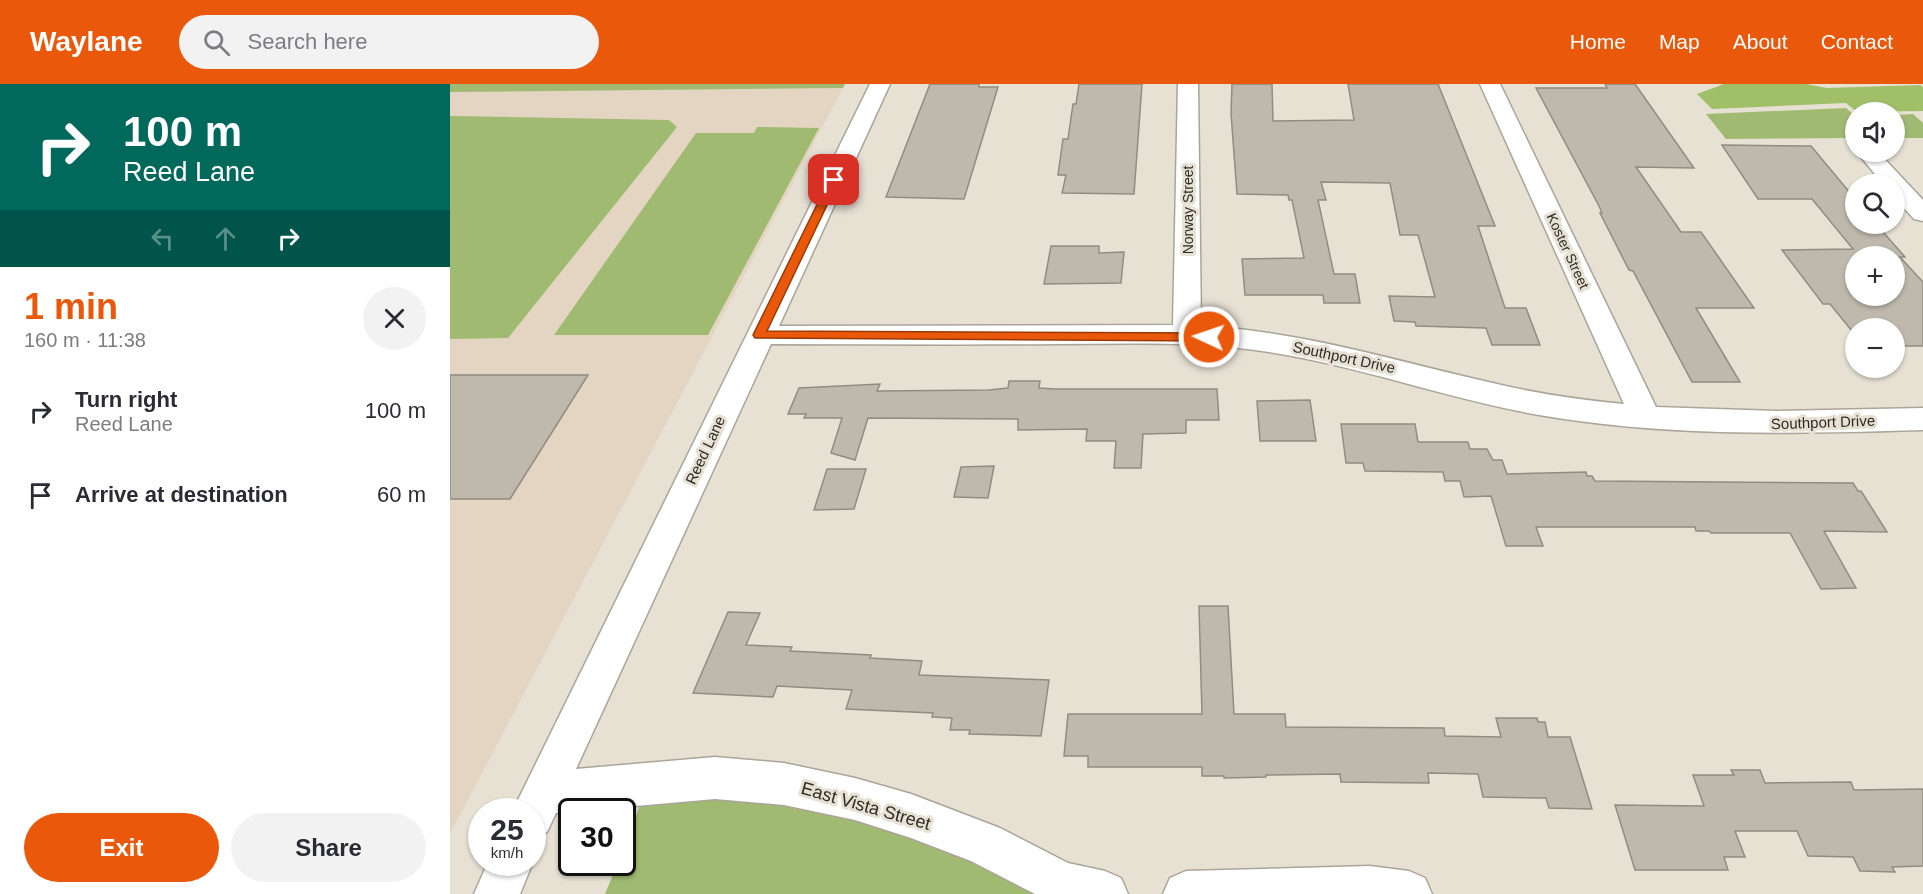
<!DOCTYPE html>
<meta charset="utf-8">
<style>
body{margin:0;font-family:Helvetica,sans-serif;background:#f2f2f3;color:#2b2b33;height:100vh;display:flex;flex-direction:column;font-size:22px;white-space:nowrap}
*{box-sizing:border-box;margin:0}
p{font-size:20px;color:#7c7c81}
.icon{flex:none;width:33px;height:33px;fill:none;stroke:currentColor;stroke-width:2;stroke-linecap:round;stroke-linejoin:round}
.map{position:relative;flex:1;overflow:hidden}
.drawer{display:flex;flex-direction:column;background:#fff;width:450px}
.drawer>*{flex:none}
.guide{background:#00695c;color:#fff;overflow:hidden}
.buttons{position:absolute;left:1395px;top:18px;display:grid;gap:12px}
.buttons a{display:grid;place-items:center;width:60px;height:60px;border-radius:50%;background:#fff;box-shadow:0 2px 4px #0004;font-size:30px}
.speed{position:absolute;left:18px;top:714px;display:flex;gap:12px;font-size:30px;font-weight:700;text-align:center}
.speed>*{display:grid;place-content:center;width:78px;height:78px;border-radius:50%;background:#fff;box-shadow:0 2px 4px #0004;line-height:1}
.speed small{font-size:15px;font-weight:400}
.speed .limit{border:3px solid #111;border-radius:9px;background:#fff;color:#111}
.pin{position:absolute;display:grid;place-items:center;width:51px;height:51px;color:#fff;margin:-26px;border-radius:12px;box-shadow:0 3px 9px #0006}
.me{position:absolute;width:66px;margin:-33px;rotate:273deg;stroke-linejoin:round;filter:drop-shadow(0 0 4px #0008)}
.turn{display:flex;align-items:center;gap:21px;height:126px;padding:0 24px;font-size:27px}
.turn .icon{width:78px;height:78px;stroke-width:2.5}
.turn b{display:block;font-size:42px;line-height:51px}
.lanes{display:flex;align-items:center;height:57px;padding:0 24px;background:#0003;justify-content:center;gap:30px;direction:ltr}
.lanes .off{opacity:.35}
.round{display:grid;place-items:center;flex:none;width:63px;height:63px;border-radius:32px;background:#f2f2f3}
.headline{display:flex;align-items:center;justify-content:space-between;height:102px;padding:0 24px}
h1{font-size:36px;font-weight:800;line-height:45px;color:#ea580c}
.button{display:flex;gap:12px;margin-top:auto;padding:12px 24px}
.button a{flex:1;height:69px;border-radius:36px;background:#ea580c;color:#fff;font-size:24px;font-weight:800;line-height:69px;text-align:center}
.button a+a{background:#f2f2f3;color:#2b2b33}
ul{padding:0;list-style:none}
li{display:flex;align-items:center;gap:18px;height:84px;padding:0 24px}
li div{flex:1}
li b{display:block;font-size:22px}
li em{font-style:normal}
header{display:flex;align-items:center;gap:36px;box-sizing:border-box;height:84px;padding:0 30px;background:#ea580c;color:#fff}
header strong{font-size:28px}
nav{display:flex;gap:33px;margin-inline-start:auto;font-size:21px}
.search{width:420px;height:54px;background:#f2f2f3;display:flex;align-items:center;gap:15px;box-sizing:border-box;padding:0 21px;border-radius:33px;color:#7c7c81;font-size:22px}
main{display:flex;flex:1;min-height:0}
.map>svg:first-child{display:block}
.education{fill:#e3d5c2}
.green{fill:#a0ba71}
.forest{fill:#a1be69}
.building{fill:#bfb9ad;stroke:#918c80;stroke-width:1.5;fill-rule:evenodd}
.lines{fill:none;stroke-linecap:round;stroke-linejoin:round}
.minor-casing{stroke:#aba599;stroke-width:3}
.minor{fill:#fff;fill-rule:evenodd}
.route{fill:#ea580c;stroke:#983908;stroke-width:1.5}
.labels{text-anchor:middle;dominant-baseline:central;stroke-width:6;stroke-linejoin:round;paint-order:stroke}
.far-street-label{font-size:14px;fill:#2d2b26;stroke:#e7e1d4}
.street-label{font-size:15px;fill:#2d2b26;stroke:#e7e1d4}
.near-street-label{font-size:18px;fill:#2d2b26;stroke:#e7e1d4}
</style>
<header>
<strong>Waylane</strong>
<div class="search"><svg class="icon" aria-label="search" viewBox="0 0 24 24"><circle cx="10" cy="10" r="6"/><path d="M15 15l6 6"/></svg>Search here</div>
<nav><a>Home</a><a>Map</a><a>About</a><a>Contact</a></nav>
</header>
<main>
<section class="drawer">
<div class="guide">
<div class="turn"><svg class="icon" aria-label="right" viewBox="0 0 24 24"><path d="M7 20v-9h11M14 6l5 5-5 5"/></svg><div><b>100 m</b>Reed Lane</div></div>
<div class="lanes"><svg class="icon off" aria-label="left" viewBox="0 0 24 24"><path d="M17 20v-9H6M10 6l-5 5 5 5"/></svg><svg class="icon off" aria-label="ahead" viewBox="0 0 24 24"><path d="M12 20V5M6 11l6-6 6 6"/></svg><svg class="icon" aria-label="right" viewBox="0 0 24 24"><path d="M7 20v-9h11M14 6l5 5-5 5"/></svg></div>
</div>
<div class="headline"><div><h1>1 min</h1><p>160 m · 11:38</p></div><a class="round"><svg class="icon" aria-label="close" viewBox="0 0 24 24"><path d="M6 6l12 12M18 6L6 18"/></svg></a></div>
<ul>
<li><svg class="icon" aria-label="right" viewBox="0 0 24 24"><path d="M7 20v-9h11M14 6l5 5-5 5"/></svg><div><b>Turn right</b><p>Reed Lane</p></div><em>100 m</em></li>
<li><svg class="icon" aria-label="arrive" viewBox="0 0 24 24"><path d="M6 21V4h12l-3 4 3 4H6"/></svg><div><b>Arrive at destination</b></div><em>60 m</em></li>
</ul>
<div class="button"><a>Exit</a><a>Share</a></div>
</section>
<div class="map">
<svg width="1473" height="810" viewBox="0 0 1473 810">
<rect width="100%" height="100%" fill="#e7e1d4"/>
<!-- education -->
<path class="education" d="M0,0h395l-395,750z"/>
<!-- green -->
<g class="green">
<path d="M0,0h395l-2,4 -393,4z"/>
<path d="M1396,24l9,8v22l-129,1 -20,-25z"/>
<path d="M1463,30l10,9v15h-28v-23z"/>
<path d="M0,32l219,4 8,7 -169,211 -58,1z"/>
<path d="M307,43l62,1 -111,207h-154l142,-202h58z"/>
<path d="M265,694l390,116h-500l13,-31 4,-1 1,-12 25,-66z"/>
</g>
<!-- forest -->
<path class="forest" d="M1274,0h82l21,4 93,-3 3,2v24l-66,1 -11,-9 -134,6 -15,-15z"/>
<!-- building -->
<g class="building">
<path d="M480,0h49v3h19l-34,112 -78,-2z"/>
<path d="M629,0h63l-8,110 -72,-1 4,-18h-8l5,-36h5l5,-35h3z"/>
<path d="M782,0h40l1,37 81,-1 -6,-36h90l57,142h-17l27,82h21l14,37h-48l-6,-17 -70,-2 -1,-4 -21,-1 -5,-25 46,1 -17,-62h-18l-10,-52 -69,-1 5,18h-8l16,74h21l5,29h-36l-1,-8h-78l-3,-36 62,-1 -12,-58h-3l-1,-5 -51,-1 -6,-81z"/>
<path d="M1155,0h30l59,84 -58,-1 45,65h20l53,76h-58l44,74h-48l-59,-111 -4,-1 -29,-57h2l-3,-7 -63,-118h71z"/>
<path d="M1272,61l89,1 45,54v24h20l29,33h-5l23,25v64h-29v-18h-38v8l-26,-32h-7l-41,-54 71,-1 -41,-50h-54zM1406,172h38v40h-38z"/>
<path d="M601,162h48v7l25,-1 -3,31 -77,1z"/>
<path d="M0,291h138l-78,124h-60z"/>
<path d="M559,297h31l-1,7 16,1h162l2,31h-33v13l-43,1 -2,34h-27l2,-27h-30l1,-12 -69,1v-11l-150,-1 -13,42 -24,-7 11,-35h-38l2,-4h-18l11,-26 81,-4 -3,7 112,-1 19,-2z"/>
<path d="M860,316l6,41h-56l-3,-40z"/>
<path d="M891,340h74l3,18h50l2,7h17l6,11h9l5,14 79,-2 1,4h5l3,5 258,2 5,8h3l26,41 -63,-1 32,57 -35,1 -31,-56h-79l-2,-2h-13l-1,-4h-159l7,19h-37l-15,-50 -27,1 -4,-16h-15l-2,-9 -78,-1 -2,-8h-17z"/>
<path d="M544,382l-6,32 -34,-1 7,-30z"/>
<path d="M377,385h39l-12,40 -40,1z"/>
<path d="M749,522h29l6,108h51l1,13 158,1 1,8 56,1 -5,-19h41l1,4h7l3,15h22l22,72 -43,-1 -3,-10 -63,-1 -5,-23 -50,-1 1,10 -88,-1 -1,-8 -74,1v2l-42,1v-2h-22v-9h-114v-11h-24l4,-42h134z"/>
<path d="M278,528l32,1 -14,32 46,2 -2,4 81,4 -1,3 52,3 -3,14 130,5 -8,56 -72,-2 1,-4h-20l2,-12 -20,-1 1,-4 -87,-4 6,-19 -75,-4 -4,11 -80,-4z"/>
<path d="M1281,686h29l5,13 86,-1 3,8 69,-1v77l-31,1 3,5 -35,-1 -7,-14 -45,-1 -11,-25h-62l10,26h-21l4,13h-93l-20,-65 89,1 -11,-31h41z"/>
</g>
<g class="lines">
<!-- minor casing -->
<g class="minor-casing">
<g id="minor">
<path d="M420,0h20l-111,242 394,-1 5,-241h20l3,242c101,5 198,36 296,58 42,10 84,16 127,20l-144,-320h20l156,323 121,4 146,-3v22c-129,4 -257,7 -384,-15 -96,-17 -187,-52 -284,-65 -66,-9 -132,-6 -198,-6 -96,1 -191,0 -286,0l-195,425 139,-12 69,6 71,15 56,16 89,34 68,35 37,8 16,7 7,16h-93l-64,-33 -60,-23 -56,-18 -71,-15 -69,-6 -159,14 -9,19 -15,6v-26h-19l4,-10z"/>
<path d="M1406,67l22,1 45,48v21l-9,-2 -20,-22v-13h-11z"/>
<path d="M82,776l1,2 -13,32h-46l14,-32h44z"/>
<path d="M920,782l39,5 16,7 7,16h-269l7,-16 16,-7z"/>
</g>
</g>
<!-- minor -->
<use href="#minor" class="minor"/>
</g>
<!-- route -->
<path class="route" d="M380,94l9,2 -72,151 442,2 6,4 -6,4 -454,-3 -2,-3z"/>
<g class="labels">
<!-- far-street labels -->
<g class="far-street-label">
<text transform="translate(738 126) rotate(-90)">Norway Street</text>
<text transform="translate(1118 167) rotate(65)">Koster Street</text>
</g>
<!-- street labels -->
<g class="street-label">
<text transform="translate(894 273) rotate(12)">Southport Drive</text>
<text transform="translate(1373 338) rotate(-2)">Southport Drive</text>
<text transform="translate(255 366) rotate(-65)">Reed Lane</text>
</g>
<!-- near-street labels -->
<g class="near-street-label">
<text transform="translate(416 722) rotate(16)">East Vista Street</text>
</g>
</g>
</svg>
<div class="buttons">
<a><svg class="icon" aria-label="sound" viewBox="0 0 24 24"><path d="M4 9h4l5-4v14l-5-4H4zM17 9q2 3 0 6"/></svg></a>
<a><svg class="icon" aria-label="search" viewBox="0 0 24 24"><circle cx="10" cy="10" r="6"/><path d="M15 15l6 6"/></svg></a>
<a>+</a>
<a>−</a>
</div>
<div class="speed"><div>25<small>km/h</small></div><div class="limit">30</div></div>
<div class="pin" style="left:384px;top:96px;background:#d93025"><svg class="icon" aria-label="arrive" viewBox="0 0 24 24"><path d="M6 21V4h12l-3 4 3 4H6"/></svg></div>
<svg class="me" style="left:759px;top:253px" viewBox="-20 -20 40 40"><circle r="17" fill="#ea580c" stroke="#fff" stroke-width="3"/><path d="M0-11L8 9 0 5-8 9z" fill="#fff"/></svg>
</div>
</main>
